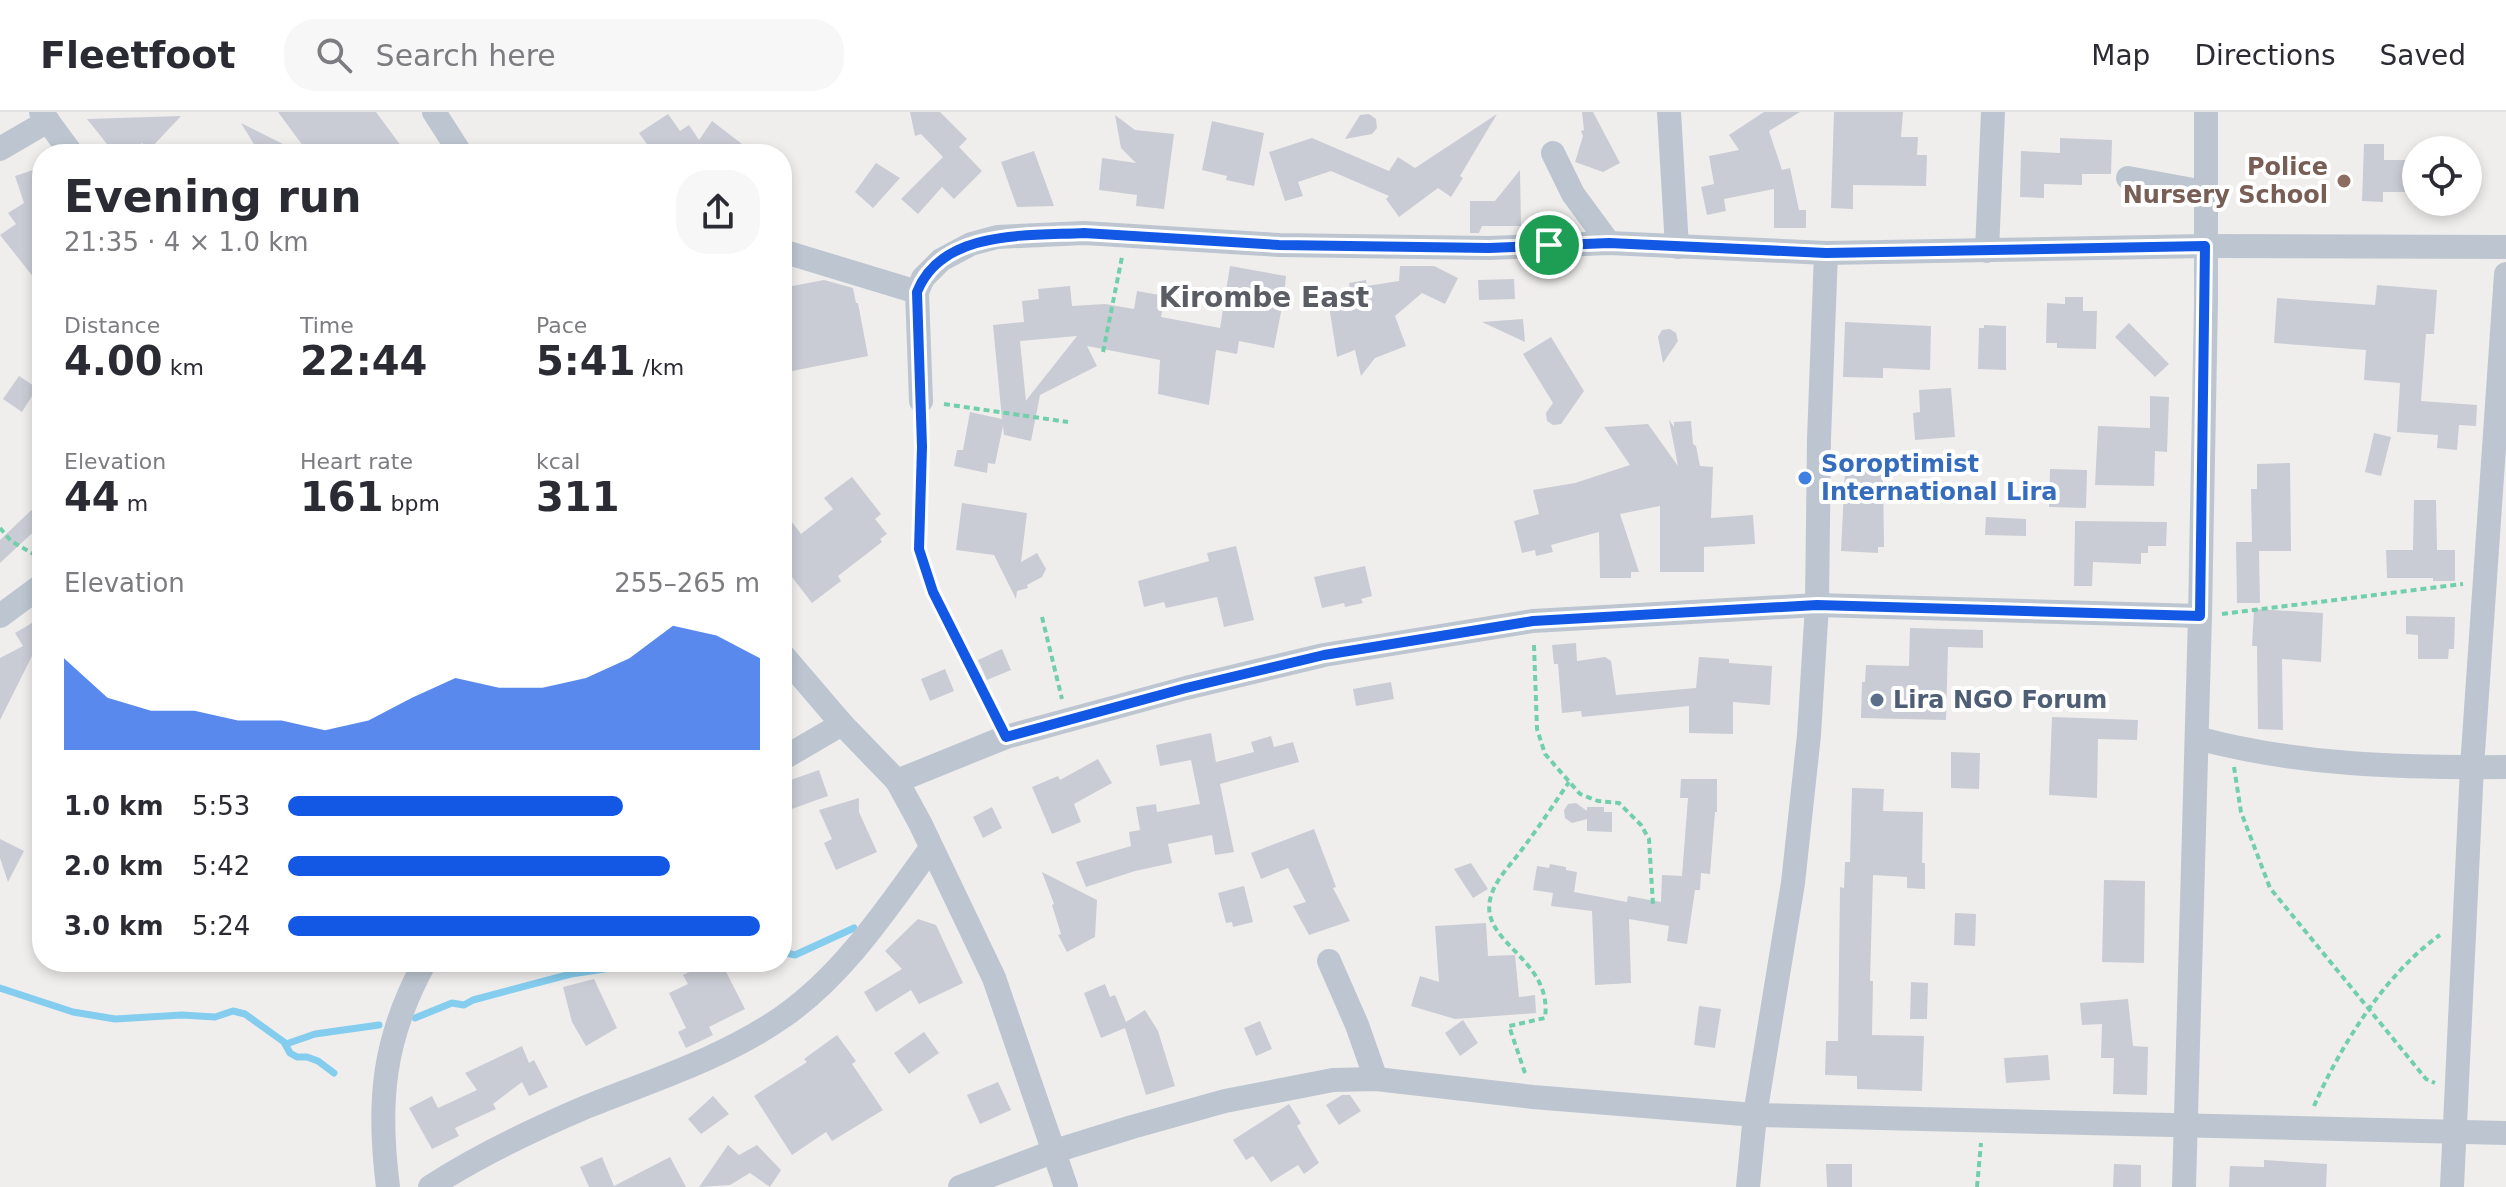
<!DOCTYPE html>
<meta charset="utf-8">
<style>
:root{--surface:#fff;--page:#f7f7f7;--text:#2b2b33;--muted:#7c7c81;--line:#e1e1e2;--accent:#1358e5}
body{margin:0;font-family:"DejaVu Sans",sans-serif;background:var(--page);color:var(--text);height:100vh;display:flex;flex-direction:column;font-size:30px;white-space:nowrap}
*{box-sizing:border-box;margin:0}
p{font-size:26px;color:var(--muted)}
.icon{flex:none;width:44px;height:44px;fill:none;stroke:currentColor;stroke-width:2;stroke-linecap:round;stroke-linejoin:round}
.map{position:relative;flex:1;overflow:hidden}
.sheet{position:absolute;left:32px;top:32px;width:760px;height:828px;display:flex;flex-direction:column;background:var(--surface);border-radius:32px;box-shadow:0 4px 12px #0003}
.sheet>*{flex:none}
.buttons{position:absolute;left:2402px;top:24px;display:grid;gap:16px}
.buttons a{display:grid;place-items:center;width:80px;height:80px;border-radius:50%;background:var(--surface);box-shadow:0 4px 12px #0003;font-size:40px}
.pin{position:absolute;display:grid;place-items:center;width:68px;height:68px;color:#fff;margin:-34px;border:4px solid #fff;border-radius:50%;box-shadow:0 2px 8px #0007}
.round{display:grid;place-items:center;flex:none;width:84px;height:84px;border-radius:32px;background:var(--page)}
.headline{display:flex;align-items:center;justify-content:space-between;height:136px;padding:0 32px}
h1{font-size:44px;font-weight:600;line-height:60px}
.figures{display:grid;grid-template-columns:repeat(3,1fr);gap:12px;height:136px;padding:8px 32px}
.figures div{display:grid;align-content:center}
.figures b{font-size:40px;font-weight:600}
.figures small{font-size:22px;font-weight:400}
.figures p{font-size:22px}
.chart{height:224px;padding:16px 32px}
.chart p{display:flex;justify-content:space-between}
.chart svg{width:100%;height:144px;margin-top:8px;fill:var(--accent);opacity:.7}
ul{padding:0 32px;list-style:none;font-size:26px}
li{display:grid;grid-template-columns:128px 96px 1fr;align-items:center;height:60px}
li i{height:20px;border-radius:10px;background:var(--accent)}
header{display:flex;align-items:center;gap:48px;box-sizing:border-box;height:112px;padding:0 40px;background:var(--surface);border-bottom:2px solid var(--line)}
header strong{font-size:38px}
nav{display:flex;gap:44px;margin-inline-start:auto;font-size:28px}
.search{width:560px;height:72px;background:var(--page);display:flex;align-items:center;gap:20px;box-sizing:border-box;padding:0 28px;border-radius:32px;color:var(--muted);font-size:30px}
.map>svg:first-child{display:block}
</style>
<header>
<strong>Fleetfoot</strong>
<div class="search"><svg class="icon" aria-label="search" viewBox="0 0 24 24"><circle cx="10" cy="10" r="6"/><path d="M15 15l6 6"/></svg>Search here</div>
<nav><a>Map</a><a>Directions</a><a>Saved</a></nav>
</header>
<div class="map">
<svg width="2506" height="1075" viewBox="0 0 2506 1075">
<rect width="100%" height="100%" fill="#f0eeed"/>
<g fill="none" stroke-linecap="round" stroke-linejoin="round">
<!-- stream -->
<g stroke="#85cdef" stroke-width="7">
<polyline points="782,840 795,843 854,816"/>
<polyline points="0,876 73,900 115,907 182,903 215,905 233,899 245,902 284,930 290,941 297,945 307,945 318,949 334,961"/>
<polyline points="415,906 452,891 464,893 473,888 571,862 650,850"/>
<polyline points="286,932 315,922 379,913"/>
</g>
</g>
<!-- building -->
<g fill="#c9ccd4" fill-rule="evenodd">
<polygon points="278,0 376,0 407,42 309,42"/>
<polygon points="910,0 940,0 967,27 959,35 982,59 954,87 942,75 918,102 901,87 943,45 921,22 915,24"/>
<polygon points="1582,0 1593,0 1620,51 1603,60 1575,50 1583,24 1581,19 1584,18"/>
<polygon points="1764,0 1800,0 1769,19 1782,58 1790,56 1799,98 1806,98 1806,116 1774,116 1774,77 1724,87 1726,99 1707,103 1701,75 1714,72 1709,44 1739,38 1729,23"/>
<polygon points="1834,0 1903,0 1901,25 1918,25 1917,43 1927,43 1926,74 1853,73 1853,97 1831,96"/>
<polygon points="668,2 680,19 689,13 699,28 712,9 755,42 654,42 639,21"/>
<polygon points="1369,2 1376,7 1377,16 1372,22 1345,27 1360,3"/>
<polygon points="1497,2 1460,64 1463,66 1451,85 1438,76 1399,105 1386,87 1389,84 1331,59 1298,70 1303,84 1285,89 1269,40 1312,26 1389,59 1398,45 1415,56"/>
<polygon points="1115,3 1135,18 1174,22 1164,97 1136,94 1137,83 1099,78 1102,46 1136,51 1121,36"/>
<polygon points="181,4 149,38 142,31 129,42 115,42 87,7"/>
<polygon points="1212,9 1264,21 1254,74 1226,68 1227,64 1202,58"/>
<polygon points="241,11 303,42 260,42"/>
<polygon points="2060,26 2112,28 2111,62 2082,62 2082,73 2044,72 2044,86 2020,85 2021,39 2060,41"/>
<polygon points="2364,32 2384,32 2384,48 2416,48 2416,80 2383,80 2383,90 2362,89"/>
<polygon points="1034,39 1054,94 1017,95 1001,50"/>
<polygon points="876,51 900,66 873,96 855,80"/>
<polygon points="42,55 42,176 0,123 16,112 8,101 24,91 15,64"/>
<polygon points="1520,58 1521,114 1482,114 1479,121 1470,121 1470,89 1495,89"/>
<path d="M1230,154L1286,164L1284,185L1274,236L1239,229L1237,242L1216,238L1209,293L1158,282L1160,248L1087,234L1097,254L1040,283L1031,329L1004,323L1003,314L995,352L988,351L987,361L954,354L957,338H963L970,300L1002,307L993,213L1024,210L1022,189L1039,187L1038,177L1070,174L1072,194L1105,192L1134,197L1137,179L1165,184L1161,205L1220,216ZM1077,224L1028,286L1026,289L1020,229Z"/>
<polygon points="1400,154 1434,154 1458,166 1445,192 1422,181 1395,204 1406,234 1375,246 1361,264 1355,238 1337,245 1327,181 1350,177 1349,171 1366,168 1367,174 1399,169"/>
<polygon points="1514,167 1515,187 1479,188 1478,168"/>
<polygon points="824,168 853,176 856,191 858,191 868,244 782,261 782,176"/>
<polygon points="2377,173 2437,178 2434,222 2426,222 2421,289 2477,293 2476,314 2459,313 2457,338 2437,336 2438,323 2397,320 2400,271 2364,268 2366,238 2274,231 2277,186 2375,193"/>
<polygon points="2065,185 2083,185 2083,199 2097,199 2096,237 2057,236 2057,231 2046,231 2047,191 2065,192"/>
<polygon points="1523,207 1525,230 1482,210"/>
<polygon points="1845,210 1931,214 1930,258 1883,256 1883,266 1843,265"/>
<polygon points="2129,211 2169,252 2155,265 2115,225"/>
<polygon points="1984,213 2006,214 2006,258 1978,257 1979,216 1984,216"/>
<polygon points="1670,217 1676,221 1678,229 1663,251 1658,225 1662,218"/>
<polygon points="1551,225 1584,279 1561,312 1553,313 1547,309 1546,301 1553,291 1523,242"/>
<polygon points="19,264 37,276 22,300 3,287"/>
<polygon points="1951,276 1955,325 1915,328 1913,301 1920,300 1919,278"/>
<polygon points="2150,284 2169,285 2167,340 2155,339 2154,374 2095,373 2098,314 2150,316"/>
<polygon points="1669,308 1674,315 1674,310 1691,309 1693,332 1696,334 1700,354 1713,355 1711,406 1753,403 1755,432 1704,435 1704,460 1660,460 1660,394 1620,402 1639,460 1631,460 1631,466 1600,466 1599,420 1551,433 1553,440 1536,444 1535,438 1522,441 1514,409 1539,402 1533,378 1575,371 1630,353 1604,315 1648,312 1678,354"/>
<polygon points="2374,321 2391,325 2381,364 2365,360"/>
<polygon points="2290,351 2291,439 2259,439 2260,491 2237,491 2236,430 2252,430 2251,377 2257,377 2257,352"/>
<polygon points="2050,357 2087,358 2086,396 2049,395"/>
<polygon points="1845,358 1883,359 1884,435 1878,435 1878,441 1841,439"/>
<polygon points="852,365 881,402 875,407 887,422 880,427 882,430 838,464 841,469 812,491 782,452 782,397 801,422 833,397 824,386"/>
<polygon points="42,388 42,412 0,451 0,428"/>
<polygon points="2414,388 2436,388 2437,438 2455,438 2455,469 2433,469 2433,466 2387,466 2386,438 2413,438"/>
<polygon points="962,391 1027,401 1021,450 1037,441 1046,457 1042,465 1027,473 1028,476 1017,479 1016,487 994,443 956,438"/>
<polygon points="1986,405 2026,407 2026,424 1985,423"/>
<polygon points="2075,409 2167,410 2166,434 2148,434 2148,441 2141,441 2141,452 2093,450 2092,474 2074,474"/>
<polygon points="1236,434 1254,508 1224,515 1217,485 1166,496 1164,490 1144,495 1138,469 1209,449 1207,441"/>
<polygon points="1365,454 1372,484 1361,487 1363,491 1345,495 1344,491 1322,496 1314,465"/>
<polygon points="2254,497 2323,501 2321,550 2282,547 2283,618 2258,617 2257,534 2252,534"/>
<polygon points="2406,504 2455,505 2454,537 2449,537 2448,547 2418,547 2418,523 2406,522"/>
<polygon points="42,505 42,524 0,608 0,546 23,534 15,521"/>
<polygon points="1910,516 1983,518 1983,536 1948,535 1946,608 1861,606 1862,570 1865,570 1866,553 1909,554"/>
<polygon points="1576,531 1577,549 1605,545 1611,549 1616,583 1696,576 1699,545 1729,547 1729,551 1772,554 1770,593 1733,590 1733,622 1689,621 1689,594 1582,605 1581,599 1562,601 1558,552 1554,552 1552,533"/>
<polygon points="1002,537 1011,558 987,568 978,548"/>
<polygon points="945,557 954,579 930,589 921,567"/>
<polygon points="1391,570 1394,587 1356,594 1353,577"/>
<polygon points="2052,605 2138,608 2137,628 2098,627 2097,686 2049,683"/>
<polygon points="1211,621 1216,650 1254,640 1251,630 1271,624 1274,635 1293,630 1299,650 1220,672 1234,740 1215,743 1212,723 1168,732 1172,751 1135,759 1086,775 1076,750 1131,734 1129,720 1140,718 1136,695 1156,692 1157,700 1200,692 1191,648 1160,654 1156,633"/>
<polygon points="1951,640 1980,641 1979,677 1951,676"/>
<polygon points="1098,647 1112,671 1074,692 1081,710 1052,722 1032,675 1058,664 1060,668"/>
<polygon points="819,658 828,684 789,698 782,671"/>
<polygon points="1681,667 1717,667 1717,700 1715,700 1710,762 1701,761 1700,778 1695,778 1687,832 1667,829 1669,814 1629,807 1631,871 1595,873 1592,799 1551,794 1553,781 1533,778 1537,754 1549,756 1550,752 1566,755 1566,758 1577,760 1574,780 1627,790 1628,784 1661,790 1662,763 1682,764 1688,686 1680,686"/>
<polygon points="1852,676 1884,677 1883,699 1923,700 1922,751 1925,751 1925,777 1907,776 1907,765 1873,763 1870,869 1873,869 1872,923 1924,924 1922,979 1857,977 1857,964 1825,963 1826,929 1838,929 1840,775 1844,776 1845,750 1850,750"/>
<polygon points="859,686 859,700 877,740 836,758 824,731 832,727 819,698"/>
<polygon points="1576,691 1587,699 1587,695 1604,695 1604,700 1612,700 1612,720 1587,719 1587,707 1572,711 1565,706 1564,698 1568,692"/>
<polygon points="992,695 1002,716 983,726 973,705"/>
<polygon points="1314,717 1336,775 1333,776 1350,809 1309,823 1293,794 1306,790 1288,756 1261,767 1251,741"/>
<polygon points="0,727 24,739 8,770 0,746"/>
<polygon points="1471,751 1488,777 1473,786 1454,757"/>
<polygon points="1042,760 1097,788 1095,825 1067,840 1058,823 1061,822 1052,793 1054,792"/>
<polygon points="2104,768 2145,769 2144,851 2102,850"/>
<polygon points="1244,774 1253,810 1233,815 1232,810 1226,811 1218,781"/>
<polygon points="1955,801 1976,802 1975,834 1954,833"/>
<polygon points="918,807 936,813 963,871 919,892 911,878 876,900 864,880 902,857 885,839"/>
<polygon points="1486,811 1488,844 1515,843 1519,885 1535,883 1536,901 1455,907 1411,894 1420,864 1439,870 1435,814"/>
<polygon points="710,850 721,850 745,897 709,915 713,923 686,936 678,920 686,916 669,881 688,872 683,863"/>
<polygon points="594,867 617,916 586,934 572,910 563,875"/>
<polygon points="1911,870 1928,871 1927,907 1910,907"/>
<polygon points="1105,872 1110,885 1115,883 1126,910 1145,898 1158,919 1175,974 1146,983 1125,916 1101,926 1084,881"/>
<polygon points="2128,887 2133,934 2148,935 2147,983 2113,982 2114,946 2101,946 2102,912 2082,913 2080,891"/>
<polygon points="1699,894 1721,897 1715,936 1694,933"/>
<polygon points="1463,908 1478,931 1460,944 1445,921"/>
<polygon points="1260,909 1272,937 1256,944 1244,916"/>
<polygon points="924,920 939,941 909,962 894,941"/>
<polygon points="837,923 856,949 852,952 883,998 832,1029 826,1020 792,1043 754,984 807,950 804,947"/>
<polygon points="522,934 529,951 534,948 548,975 529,984 522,970 493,992 496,997 455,1016 459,1024 432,1037 409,996 432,984 438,996 477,978 465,961"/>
<polygon points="2048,943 2050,968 2006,971 2004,946"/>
<polygon points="998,970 1011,998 980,1012 967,983"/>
<polygon points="1342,983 1350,983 1361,999 1339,1013 1326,993"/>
<polygon points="713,984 729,1002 701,1022 688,1007"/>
<polygon points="1289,992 1301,1011 1297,1014 1319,1051 1304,1062 1298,1053 1271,1070 1253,1044 1246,1048 1233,1028"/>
<polygon points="728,1033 739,1043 757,1033 781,1058 770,1075 750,1061 730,1073 699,1075"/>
<polygon points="602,1045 614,1074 670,1045 686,1075 589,1075 580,1055"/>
<polygon points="2264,1048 2327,1052 2326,1075 2229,1075 2230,1054 2264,1055"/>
<polygon points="1826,1052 1852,1052 1852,1075 1827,1075"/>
<polygon points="2114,1052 2141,1053 2141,1075 2113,1075"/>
</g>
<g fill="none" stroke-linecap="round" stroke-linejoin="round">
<!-- path -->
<g stroke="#71cfab" stroke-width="4" stroke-dasharray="6 4" stroke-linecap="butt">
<polyline points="1103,240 1122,145"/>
<polyline points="944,292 1068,310"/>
<polyline points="922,311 919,437 933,480 996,604"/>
<polyline points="0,416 11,429 42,447"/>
<polyline points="2222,502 2463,472"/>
<polyline points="1042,505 1062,587"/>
<polyline points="1534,533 1537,617 1545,642 1580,682 1598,689 1619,691 1641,713 1649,727 1653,793"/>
<polyline points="2234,655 2241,700 2270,776 2426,967 2435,971"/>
<path d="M1525,961L1509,914L1545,906C1553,847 1481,832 1490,788C1494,768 1511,753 1523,736C1539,715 1554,692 1569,670"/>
<path d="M2314,994C2341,933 2385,862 2440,823"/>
<polyline points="1977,1075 1981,1031"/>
</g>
<!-- minor -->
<g stroke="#bdc6d0" stroke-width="24">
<polyline points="41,0 72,42"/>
<polyline points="434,0 461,42"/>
<polyline points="1669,0 1677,135"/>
<polyline points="0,37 48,9"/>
<polyline points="1553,41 1573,82 1609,131"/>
<polyline points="2128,66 2204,80"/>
<polyline points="782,139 917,180"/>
<polyline points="1987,139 1993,0"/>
<polyline points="921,289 917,180 923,166 941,148 971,132 997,125 1084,121 1279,133 1489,136 1609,131 1826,141 2205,134 2506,135"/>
<polyline points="0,504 42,473"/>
<polyline points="782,542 842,612 897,669 920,711 994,866 1066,1075"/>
<path d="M2197,626C2297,653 2402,656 2506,655"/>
<polyline points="782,647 842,612"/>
<polyline points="897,669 1006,625 1186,576 1324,543 1533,509 1817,493 2200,504"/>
<polyline points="1329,849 1357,913 1376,967"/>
<path d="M388,1075C377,990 383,926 425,850"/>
<path d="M430,1075C479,1043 532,1018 586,995C653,968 724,946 784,904C845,861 887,796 931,736"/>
<polyline points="960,1075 1055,1039 1132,1015 1225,989 1333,968 1376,967 1533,985 1755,1003 2506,1021"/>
<polyline points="1748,1075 1755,1003 1793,771 1809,623 1817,493 1819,327 1826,141"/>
<polyline points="2184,1075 2200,504 2206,189 2206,0"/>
<polyline points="2452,1075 2472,655 2506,162"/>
</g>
</g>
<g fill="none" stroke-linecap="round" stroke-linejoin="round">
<defs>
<path id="route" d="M1084,121L1279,133L1489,136L1609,131L1826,141L2205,134L2200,504L1817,493L1533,509L1324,543L1186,576L1006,625L933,480L919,437L922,335L917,180C942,117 1028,124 1084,121Z"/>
</defs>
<!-- route casing -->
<use href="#route" stroke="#fff" stroke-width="16"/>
<!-- route -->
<use href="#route" stroke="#1358e5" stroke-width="10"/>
</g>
<!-- markers -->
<circle fill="#8d6e63" stroke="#fff" stroke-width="3" cx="2344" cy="69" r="8"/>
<circle fill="#3f7fe0" stroke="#fff" stroke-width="3" cx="1805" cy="366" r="8"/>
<circle fill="#5c6f8a" stroke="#fff" stroke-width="3" cx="1877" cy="588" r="8"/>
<g text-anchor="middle" stroke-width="8" stroke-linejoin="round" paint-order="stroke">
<!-- education labels -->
<g font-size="24" font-weight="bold" fill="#785e54" stroke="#fff" text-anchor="end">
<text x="2328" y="63">Police<tspan x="2328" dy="28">Nursery School</tspan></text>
</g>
<!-- shop labels -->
<g font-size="24" font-weight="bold" fill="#366cbe" stroke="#fff" text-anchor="start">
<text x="1821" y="360">Soroptimist<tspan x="1821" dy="28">International Lira</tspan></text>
</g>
<!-- service labels -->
<g font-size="24" font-weight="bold" fill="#4e5e75" stroke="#fff" text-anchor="start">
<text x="1893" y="596">Lira NGO Forum</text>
</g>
<!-- quarter labels -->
<g font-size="28" font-weight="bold" fill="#5a5d63" stroke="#fff">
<text x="1264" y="195">Kirombe East</text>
</g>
</g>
</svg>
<div class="buttons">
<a><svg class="icon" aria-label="locate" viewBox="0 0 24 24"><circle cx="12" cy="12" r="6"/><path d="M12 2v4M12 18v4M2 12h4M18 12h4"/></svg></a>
</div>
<div class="pin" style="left:1549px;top:133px;background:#1e9e55"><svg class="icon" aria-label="arrive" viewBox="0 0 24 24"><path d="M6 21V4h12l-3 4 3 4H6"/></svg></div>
<section class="sheet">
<div class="headline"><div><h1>Evening run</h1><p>21:35 · 4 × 1.0 km</p></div><a class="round"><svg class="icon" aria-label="share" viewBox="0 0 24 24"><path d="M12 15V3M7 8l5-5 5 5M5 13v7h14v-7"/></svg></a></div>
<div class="figures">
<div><p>Distance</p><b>4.00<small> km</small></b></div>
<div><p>Time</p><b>22:44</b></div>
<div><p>Pace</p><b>5:41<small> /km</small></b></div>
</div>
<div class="figures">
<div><p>Elevation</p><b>44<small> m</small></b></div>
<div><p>Heart rate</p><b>161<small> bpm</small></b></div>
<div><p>kcal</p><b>311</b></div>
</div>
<div class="chart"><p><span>Elevation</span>255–265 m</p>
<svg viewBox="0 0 160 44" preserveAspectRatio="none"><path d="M0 44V16L10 28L20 32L30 32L40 35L50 35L60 38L70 35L80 28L90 22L100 25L110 25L120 22L130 16L140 6L150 9L160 16V44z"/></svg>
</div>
<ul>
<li><b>1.0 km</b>5:53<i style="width:71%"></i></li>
<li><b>2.0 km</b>5:42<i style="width:81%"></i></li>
<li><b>3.0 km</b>5:24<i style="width:100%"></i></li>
</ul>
</section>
</div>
